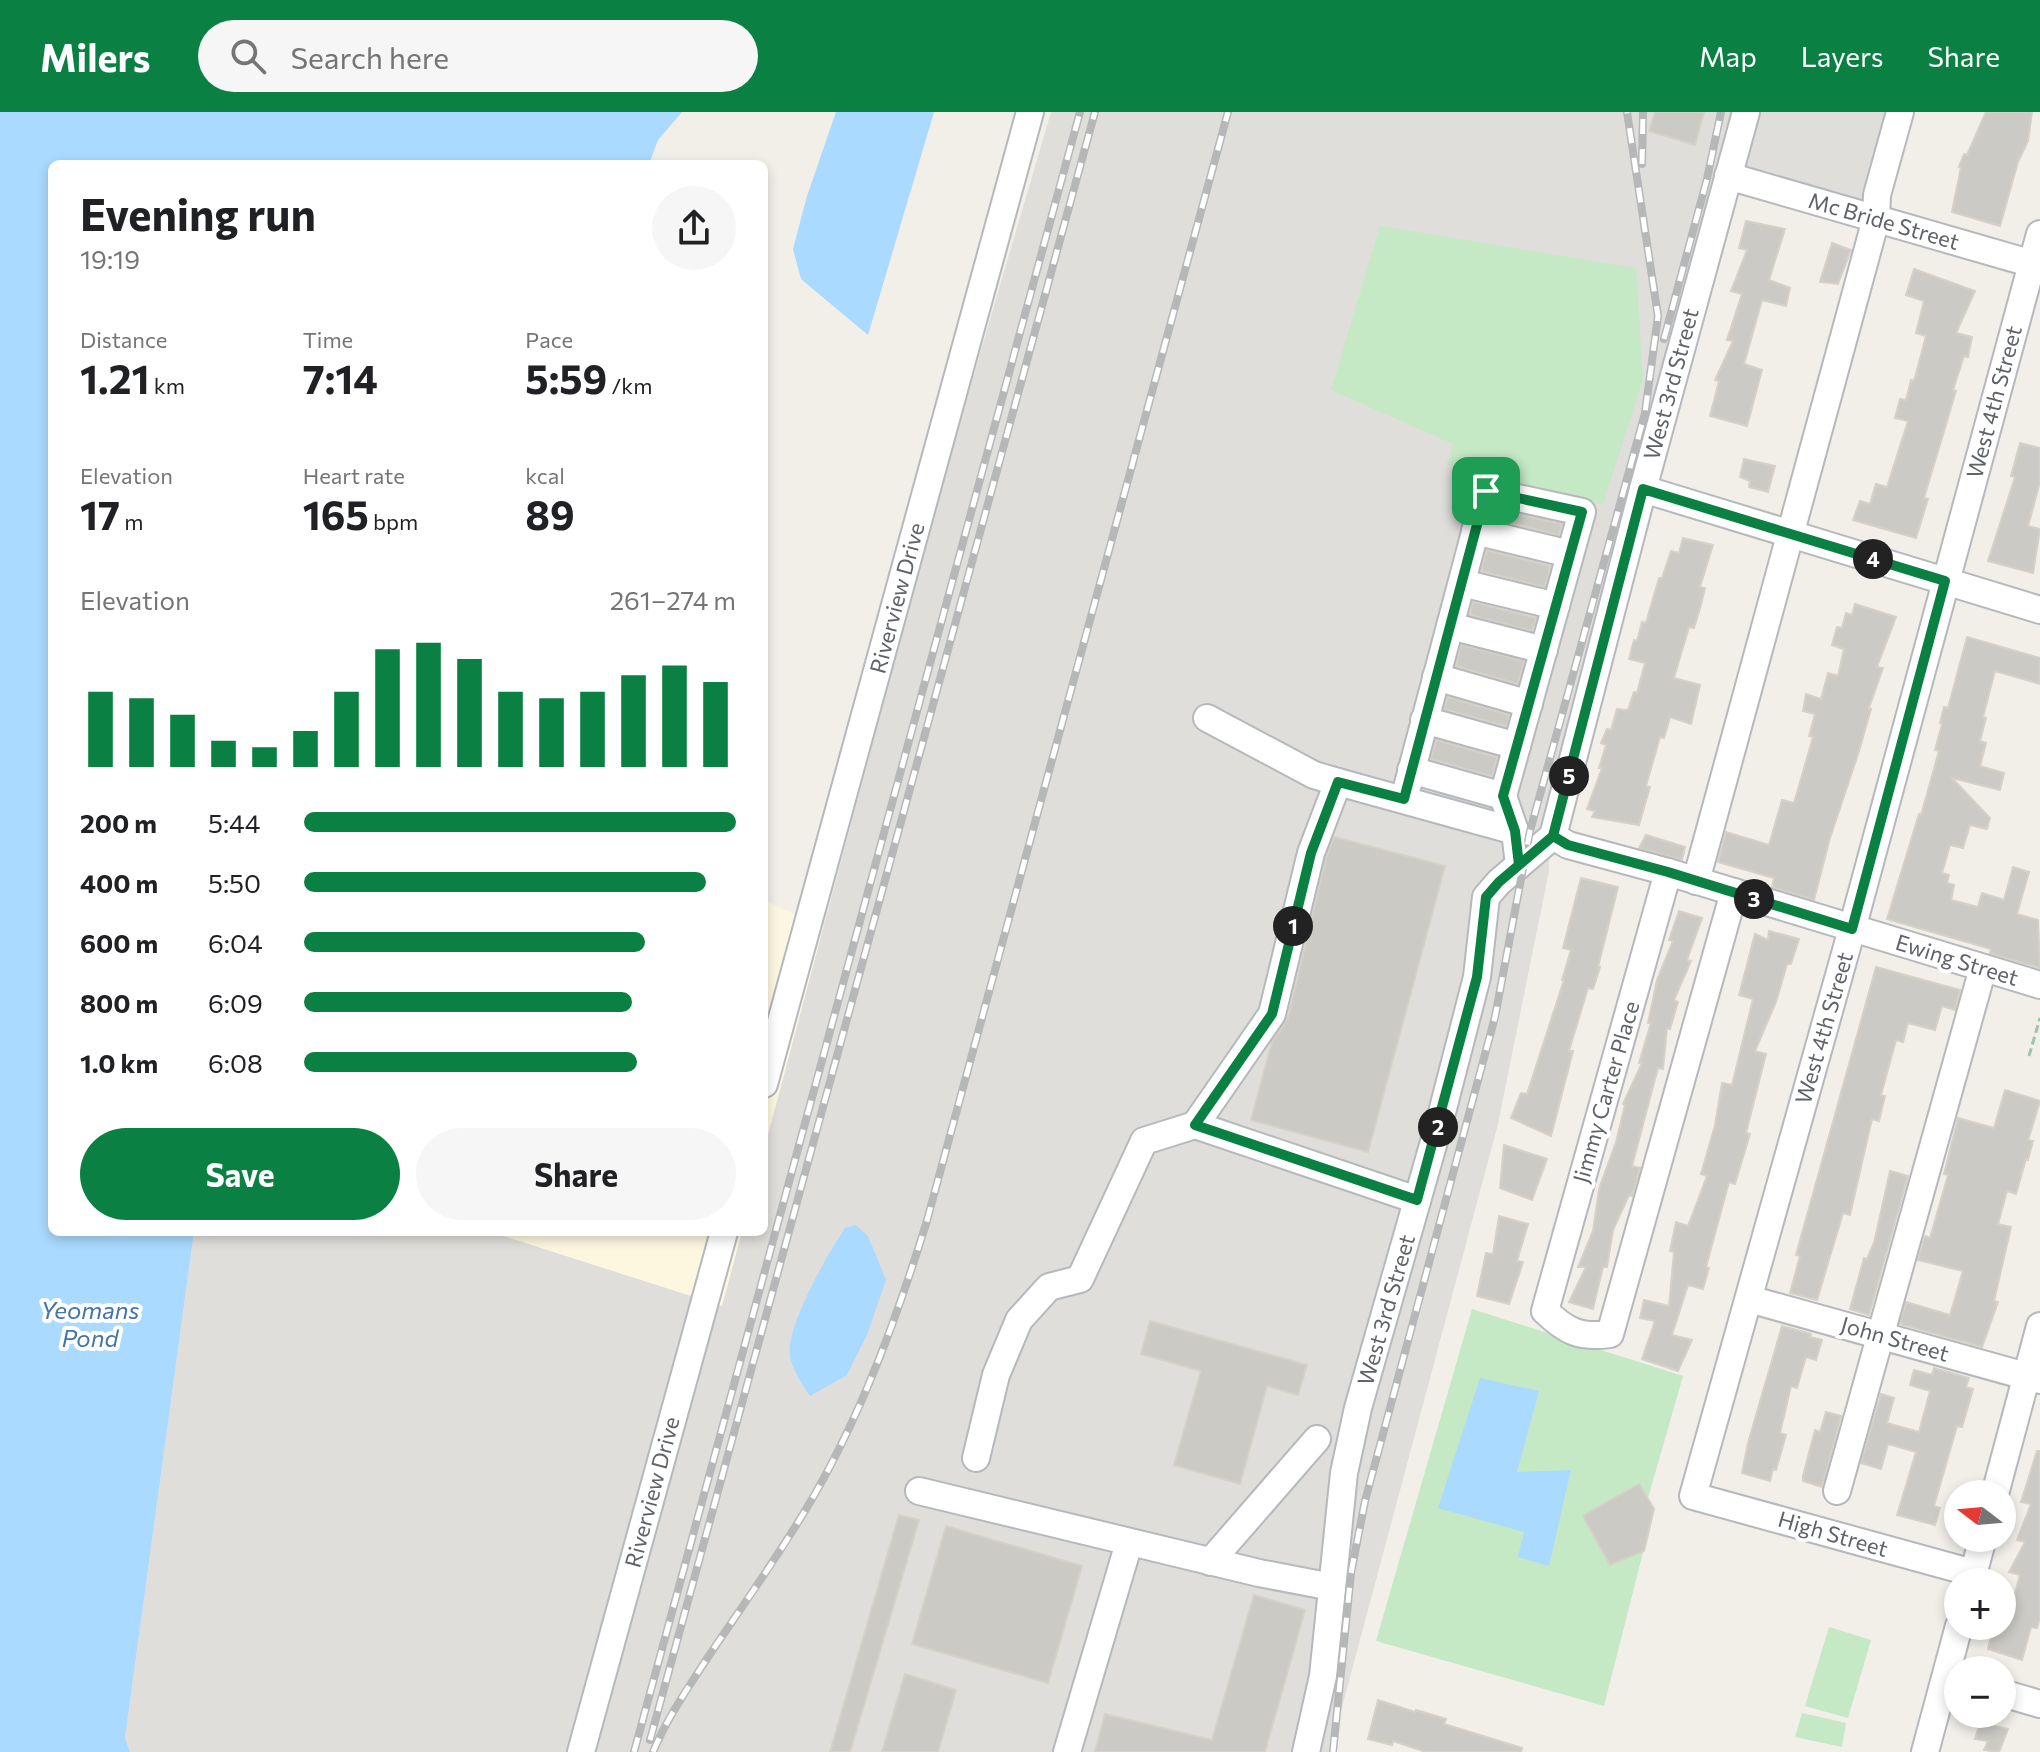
<!DOCTYPE html>
<meta charset="utf-8">
<style>
:root{--surface:#fff;--page:#f6f6f6;--text:#202124;--muted:#757577;--accent:#0b8043}
body{margin:0;font-family:Commissioner,sans-serif;background:var(--page);color:var(--text);height:100vh;display:flex;flex-direction:column;font-size:30px;white-space:nowrap}
*{box-sizing:border-box;margin:0}
p{font-size:26px;color:var(--muted)}
.icon{flex:none;width:44px;height:44px;fill:none;stroke:currentColor;stroke-width:2;stroke-linecap:round;stroke-linejoin:round}
.map{position:relative;flex:1;overflow:hidden}
.side{position:absolute;left:48px;top:48px;width:720px;height:1076px;display:flex;flex-direction:column;background:var(--surface);border-radius:12px;box-shadow:0 4px 12px #0003}
.side>*{flex:none}
.needle{width:52px;rotate:286deg}
.fabs{position:absolute;left:1944px;top:1368px;display:grid;gap:16px}
.fabs a{display:grid;place-items:center;width:72px;height:72px;border-radius:50%;background:var(--surface);box-shadow:0 4px 12px #0003;font-size:40px}
.pin{position:absolute;display:grid;place-items:center;width:68px;height:68px;color:#fff;margin:-34px;border-radius:16px;box-shadow:0 4px 12px #0006}
.km{position:absolute;width:40px;height:40px;margin:-20px;border-radius:50%;background:#222;color:#fff;font-size:22px;line-height:40px;text-align:center}
.round{display:grid;place-items:center;flex:none;width:84px;height:84px;border-radius:42px;background:var(--page)}
.overview{display:flex;align-items:center;justify-content:space-between;height:136px;padding:0 32px}
h1{font-size:44px;font-weight:700;line-height:60px}
.stats{display:grid;grid-template-columns:repeat(3,1fr);gap:12px;height:136px;padding:8px 32px}
.stats div{display:grid;align-content:center}
.stats b{font-size:40px;font-weight:700}
.stats small{font-size:22px;font-weight:400}
.stats p{font-size:22px}
.chart{height:224px;padding:16px 32px}
.chart p{display:flex;justify-content:space-between}
.chart svg{width:100%;height:144px;margin-top:8px;stroke:var(--accent);stroke-width:6}
.action{display:flex;gap:16px;margin-top:auto;padding:16px 32px}
.action a{flex:1;height:92px;border-radius:48px;background:var(--accent);color:#fff;font-size:32px;font-weight:700;line-height:92px;text-align:center}
.action a+a{background:var(--page);color:var(--text)}
ul{padding:0 32px;list-style:none;font-size:26px}
li{display:grid;grid-template-columns:128px 96px 1fr;align-items:center;height:60px}
li i{height:20px;border-radius:10px;background:var(--accent)}
header{display:flex;align-items:center;gap:48px;box-sizing:border-box;height:112px;padding:0 40px;background:var(--accent);color:#fff}
header strong{font-size:38px}
nav{display:flex;gap:44px;margin-inline-start:auto;font-size:28px}
.search{width:560px;height:72px;background:var(--page);display:flex;align-items:center;gap:20px;box-sizing:border-box;padding:0 28px;border-radius:44px;color:var(--muted);font-size:30px}
.map>svg:first-child{display:block}
</style>
<header>
<strong>Milers</strong>
<div class="search"><svg class="icon" aria-label="search" viewBox="0 0 24 24"><circle cx="10" cy="10" r="6"/><path d="M15 15l6 6"/></svg>Search here</div>
<nav><a>Map</a><a>Layers</a><a>Share</a></nav>
</header>
<div class="map">
<svg width="2040" height="1640" viewBox="0 0 2040 1640">
<rect width="100%" height="100%" fill="#f1efe8"/>
<!-- commercial -->
<g fill="#fef7e0">
<polygon points="764,788 823,816 764,1038"/>
<polygon points="491,1120 742,1120 722,1194"/>
</g>
<!-- industrial -->
<polygon fill="#e0deda" points="1051,0 1905,0 1877,95 1724,57 1548,701 1549,759 1498,1012 1330,1640 130,1640 125,1626 194,1120 491,1120 722,1194 742,1120 764,1120 764,1038 942,371"/>
<!-- green -->
<g fill="#c5e8c5">
<polygon points="1380,114 1636,156 1643,267 1603,393 1447,353 1453,332 1331,278"/>
<polygon points="1472,1197 1683,1264 1648,1386 1654,1397 1604,1594 1376,1529"/>
<polygon points="1829,1515 1871,1528 1848,1606 1805,1594"/>
<polygon points="1802,1601 1846,1611 1842,1635 1795,1625"/>
</g>
<!-- water -->
<g fill="#aadaff">
<polygon points="0,0 682,0 658,28 649,52 52,52 52,1120 194,1120 125,1626 130,1640 0,1640"/>
<polygon points="836,0 934,0 868,223 801,167 793,137 807,84"/>
<path d="M856,1113L868,1124L886,1168L867,1223L847,1263L810,1284C802,1272 793,1259 790,1245C785,1215 828,1142 845,1116Z"/>
<polygon points="1480,1266 1539,1279 1517,1360 1571,1358 1549,1454 1518,1445 1524,1420 1438,1396"/>
</g>
<!-- building -->
<g fill="#cccac5" stroke="#d6d1c6" stroke-width="2">
<polygon points="1655,0 1704,0 1695,33 1649,19"/>
<polygon points="1986,0 2032,0 2028,29 2018,50 2000,114 1952,100 1961,55 1959,55 1964,42 1967,43"/>
<polygon points="1746,109 1785,117 1769,168 1790,176 1786,194 1762,188 1744,252 1762,258 1747,314 1710,304 1719,269 1715,268 1733,229 1727,228 1742,182 1731,179 1747,138 1739,136"/>
<polygon points="1832,131 1851,138 1838,172 1820,170"/>
<polygon points="1914,157 1975,179 1956,221 1972,225 1968,245 1964,244 1953,278 1956,279 1924,386 1928,387 1916,426 1853,408 1860,389 1870,392 1876,372 1887,375 1908,309 1895,306 1900,287 1906,288 1911,268 1914,269 1926,224 1916,221 1924,189 1906,183"/>
<polygon points="2020,331 2040,336 2040,370 2028,414 2040,417 2033,461 1988,449 2015,365 2011,364"/>
<polygon points="1744,347 1775,354 1768,380 1749,375 1750,369 1740,365"/>
<polygon points="1498,398 1562,412 1559,423 1495,407"/>
<polygon points="1683,426 1713,433 1700,475 1705,476 1701,493 1694,516 1689,515 1674,566 1700,573 1691,612 1670,605 1664,626 1660,625 1646,674 1650,675 1639,713 1592,705 1595,699 1587,697 1602,656 1599,656 1606,633 1601,631 1607,617 1611,618 1617,597 1628,598 1634,580 1637,581 1645,551 1629,547 1634,528 1637,529 1642,510 1646,511 1659,466 1662,466 1671,439 1679,441"/>
<polygon points="1487,438 1550,454 1545,475 1481,459"/>
<polygon points="1473,490 1536,506 1532,519 1470,503"/>
<polygon points="1855,492 1896,505 1877,555 1883,556 1869,596 1871,597 1859,639 1830,726 1814,788 1772,775 1774,766 1718,750 1726,720 1769,733 1782,688 1794,691 1813,625 1809,624 1815,602 1803,599 1806,582 1821,587 1828,561 1838,564 1844,537 1832,533 1837,515 1842,516 1846,501 1852,503"/>
<polygon points="1967,525 2040,546 2040,572 1995,559 1983,605 1986,606 1980,629 1986,631 1980,654 2004,661 2000,678 1952,666 1990,706 1987,717 1970,713 1963,736 1950,733 1942,761 1949,763 1947,771 1954,773 1951,788 1978,795 1982,781 2004,788 2013,755 2029,760 2017,802 2038,808 2040,856 1990,841 1991,837 1887,807 1919,702 1921,703 1939,639 1935,638 1942,612 1940,611 1944,595 1948,596"/>
<polygon points="1461,533 1524,549 1518,572 1456,554"/>
<polygon points="1448,585 1509,603 1506,614 1444,597"/>
<polygon points="1436,628 1497,645 1492,664 1431,647"/>
<polygon points="1646,723 1685,735 1682,748 1639,736"/>
<polygon points="1334,725 1445,754 1368,1040 1251,1008 1272,930 1288,906 1326,746"/>
<polygon points="1581,766 1618,775 1598,855 1600,855 1593,877 1588,876 1569,939 1573,939 1551,1024 1511,1006 1521,981 1527,982 1564,868 1562,868 1571,838 1563,836"/>
<polygon points="1679,799 1702,806 1687,848 1691,849 1674,888 1678,890 1670,917 1667,916 1663,957 1658,956 1632,1054 1640,1056 1632,1084 1629,1083 1613,1118 1607,1155 1603,1155 1593,1197 1569,1190 1586,1155 1578,1155 1593,1119 1599,1077 1616,1030 1625,993 1623,992 1642,951 1639,951 1651,911 1648,911 1657,868 1673,829 1669,828"/>
<polygon points="1769,819 1799,827 1791,852 1787,852 1776,890 1755,939 1766,942 1746,1021 1750,1022 1735,1072 1729,1070 1706,1155 1709,1156 1703,1177 1688,1173 1672,1223 1692,1228 1678,1259 1642,1247 1655,1209 1640,1206 1644,1188 1669,1194 1674,1140 1670,1139 1676,1110 1688,1114 1707,1064 1701,1062 1715,1013 1722,971 1732,973 1753,887 1739,883 1755,822 1768,828"/>
<polygon points="1876,855 1960,878 1955,898 1942,894 1935,918 1908,911 1903,930 1896,928 1881,983 1885,984 1879,1009 1872,1007 1850,1103 1843,1101 1817,1188 1790,1181 1800,1144 1796,1143"/>
<polygon points="2005,978 2040,989 2028,1028 2033,1029 2028,1048 2026,1047 2016,1082 2007,1079 1998,1112 2011,1115 1994,1189 1998,1190 1982,1235 1900,1212 1906,1190 1950,1203 1963,1159 1918,1148 1925,1124 1930,1126 1948,1063 1944,1062 1958,1006 1994,1016"/>
<polygon points="1504,1033 1547,1047 1532,1088 1500,1076"/>
<polygon points="1890,1059 1908,1064 1869,1203 1850,1197 1864,1146 1867,1147 1874,1131"/>
<polygon points="1499,1104 1528,1112 1517,1149 1523,1150 1509,1192 1477,1184 1486,1141 1493,1142"/>
<polygon points="1150,1209 1307,1253 1298,1283 1267,1274 1240,1372 1174,1353 1201,1259 1141,1242"/>
<polygon points="1782,1214 1811,1222 1810,1225 1822,1228 1816,1248 1806,1245 1797,1276 1791,1274 1780,1321 1786,1323 1776,1358 1773,1357 1770,1369 1742,1361 1748,1331"/>
<polygon points="1934,1256 1969,1266 1966,1275 1973,1277 1962,1315 1957,1314 1934,1394 1940,1396 1935,1413 1897,1403 1916,1340 1888,1332 1881,1357 1861,1351 1881,1282 1894,1286 1887,1311 1919,1320 1930,1279 1910,1273 1914,1258 1932,1263"/>
<polygon points="1826,1300 1841,1304 1822,1375 1803,1369 1803,1364 1815,1318 1820,1320"/>
<polygon points="2037,1339 2040,1339 2040,1506 2037,1516 2031,1515 2022,1548 1988,1537 1992,1519 2002,1521 2005,1490 2012,1492 2020,1463 2009,1460 2025,1430 2017,1428 2031,1392 2021,1390"/>
<polygon points="1639,1372 1654,1397 1644,1439 1610,1453 1583,1404"/>
<polygon points="899,1403 919,1408 850,1640 830,1640"/>
<polygon points="946,1414 1082,1454 1048,1571 912,1532"/>
<polygon points="1254,1483 1305,1498 1265,1640 1095,1640 1105,1602 1212,1628"/>
<polygon points="905,1562 956,1578 938,1640 882,1640"/>
<polygon points="1378,1588 1415,1600 1416,1598 1446,1607 1444,1612 1522,1636 1521,1640 1426,1640 1393,1629 1392,1633 1368,1627"/>
<polygon points="1980,1611 2008,1617 1999,1640 1984,1638 1988,1629 1975,1627"/>
</g>
<g fill="none" stroke-linecap="round" stroke-linejoin="round">
<defs>
<g id="minor">
<polyline points="1728,64 2040,154"/>
<polyline points="1643,377 2040,498"/>
<polyline points="1475,419 1570,442"/>
<polyline points="1462,471 1556,494"/>
<polyline points="1450,514 1544,538"/>
<polyline points="1436,565 1529,592"/>
<polyline points="1207,606 1314,663 1338,670"/>
<polyline points="1424,608 1517,634"/>
<polyline points="1411,658 1503,684"/>
<polyline points="1404,687 1486,379 1582,400 1503,684 1515,719 1519,753"/>
<polyline points="1553,724 1568,733 1668,760 2040,873"/>
<path d="M1668,760L1545,1199C1567,1220 1580,1226 1610,1222L1734,780"/>
<polyline points="1696,769 1876,107 1877,83 1900,0"/>
<polyline points="764,972 1030,0"/>
<polyline points="1195,1013 1272,902 1311,741 1338,670 1515,719"/>
<polyline points="1749,1187 2040,1268"/>
<polyline points="976,1346 996,1263 1019,1208 1049,1175 1080,1167 1144,1029 1195,1013 1417,1088"/>
<polyline points="919,1379 1259,1461 1332,1475"/>
<polyline points="1837,1379 1983,856"/>
<polyline points="1995,1382 2040,1214"/>
<polyline points="1210,1450 1317,1327"/>
<polyline points="1973,1461 1693,1384 1852,817 2040,122"/>
<polyline points="1971,1470 1983,1426"/>
<polyline points="2002,1581 2040,1592"/>
<polyline points="581,1640 724,1120"/>
<polyline points="1067,1640 1129,1431"/>
<polyline points="1306,1640 1323,1564 1344,1361 1358,1296 1439,1012 1477,865 1486,785 1499,770 1553,724 1643,377 1746,0"/>
<polyline points="1925,1640 1959,1514"/>
</g>
</defs>
<!-- minor casing -->
<use href="#minor" stroke="#b5b8bc" stroke-width="30"/>
<!-- path -->
<polyline stroke="#9cc7a9" stroke-width="3" stroke-dasharray="8 4" stroke-linecap="butt" points="2029,944 2040,906"/>
<!-- minor -->
<use href="#minor" stroke="#fff" stroke-width="26"/>
<defs>
<g id="rail">
<polyline points="1642,52 1643,0"/>
<polyline points="1664,227 1707,67 1721,0"/>
<polyline points="650,1628 1095,0"/>
<polyline points="634,1640 1080,0"/>
<path d="M653,1640C667,1606 688,1576 708,1545C743,1493 780,1442 812,1387C862,1301 896,1208 926,1112L1228,0"/>
<polyline points="1333,1640 1351,1461 1365,1389 1495,905 1530,719 1645,301 1658,204 1627,0"/>
</g>
</defs>
<!-- rail casing -->
<use href="#rail" stroke="#b6b7b8" stroke-width="8"/>
<!-- rail -->
<use href="#rail" stroke="#fff" stroke-width="5" stroke-dasharray="15" stroke-linecap="butt"/>
</g>
<g fill="none" stroke-linecap="round" stroke-linejoin="round">
<defs>
<polyline id="route" points="1486,379 1404,687 1338,670 1311,741 1272,902 1195,1013 1417,1088 1477,865 1486,785 1499,770 1553,724 1568,733 1668,760 1852,817 1945,469 1643,377 1553,724 1519,753 1515,719 1503,684 1582,400 1486,379"/>
</defs>
<!-- route casing -->
<use href="#route" stroke="#fff" stroke-width="16"/>
<!-- route -->
<use href="#route" stroke="#0b8043" stroke-width="10"/>
</g>
<g text-anchor="middle" stroke-width="8" stroke-linejoin="round" paint-order="stroke">
<!-- street labels -->
<g font-size="22" fill="#5f6368" stroke="#fff">
<text transform="translate(1884 109) rotate(16)" y="8">Mc Bride Street</text>
<text transform="translate(1671 272) rotate(-75)" y="8">West 3rd Street</text>
<text transform="translate(1994 290) rotate(-75)" y="8">West 4th Street</text>
<text transform="translate(897 486) rotate(-75)" y="8">Riverview Drive</text>
<text transform="translate(1957 848) rotate(17)" y="8">Ewing Street</text>
<text transform="translate(1824 916) rotate(-74)" y="8">West 4th Street</text>
<text transform="translate(1606 980) rotate(-74)" y="8">Jimmy Carter Place</text>
<text transform="translate(1386 1198) rotate(-74)" y="8">West 3rd Street</text>
<text transform="translate(1895 1227) rotate(16)" y="8">John Street</text>
<text transform="translate(652 1380) rotate(-75)" y="8">Riverview Drive</text>
<text transform="translate(1833 1422) rotate(16)" y="8">High Street</text>
</g>
<!-- water labels -->
<g font-size="24" font-style="italic" fill="#4174aa" stroke="#fff">
<text x="90" y="1207">Yeomans<tspan x="90" dy="28">Pond</tspan></text>
</g>
</g>
</svg>
<div class="fabs">
<a><svg class="needle" viewBox="-14 -14 28 28"><path d="M0-13l5 13h-10z" fill="#e53935"/><path d="M0 13l5-13h-10z" fill="#757577"/></svg></a>
<a>+</a>
<a>−</a>
</div>
<div class="pin" style="left:1486px;top:379px;background:#1e9e55"><svg class="icon" aria-label="arrive" viewBox="0 0 24 24"><path d="M6 21V4h12l-3 4 3 4H6"/></svg></div>
<b class="km" style="left:1293px;top:814px">1</b>
<b class="km" style="left:1438px;top:1015px">2</b>
<b class="km" style="left:1754px;top:787px">3</b>
<b class="km" style="left:1873px;top:447px">4</b>
<b class="km" style="left:1569px;top:664px">5</b>
<section class="side">
<div class="overview"><div><h1>Evening run</h1><p>19:19</p></div><a class="round"><svg class="icon" aria-label="share" viewBox="0 0 24 24"><path d="M12 15V3M7 8l5-5 5 5M5 13v7h14v-7"/></svg></a></div>
<div class="stats">
<div><p>Distance</p><b>1.21<small> km</small></b></div>
<div><p>Time</p><b>7:14</b></div>
<div><p>Pace</p><b>5:59<small> /km</small></b></div>
</div>
<div class="stats">
<div><p>Elevation</p><b>17<small> m</small></b></div>
<div><p>Heart rate</p><b>165<small> bpm</small></b></div>
<div><p>kcal</p><b>89</b></div>
</div>
<div class="chart"><p><span>Elevation</span>261–274 m</p>
<svg viewBox="0 0 160 44" preserveAspectRatio="none"><path d="M5 44V21M15 44V23M25 44V28M35 44V36M45 44V38M55 44V33M65 44V21M75 44V8M85 44V6M95 44V11M105 44V21M115 44V23M125 44V21M135 44V16M145 44V13M155 44V18"/></svg>
</div>
<ul>
<li><b>200 m</b>5:44<i style="width:100%"></i></li>
<li><b>400 m</b>5:50<i style="width:93%"></i></li>
<li><b>600 m</b>6:04<i style="width:79%"></i></li>
<li><b>800 m</b>6:09<i style="width:76%"></i></li>
<li><b>1.0 km</b>6:08<i style="width:77%"></i></li>
</ul>
<div class="action"><a>Save</a><a>Share</a></div>
</section>
</div>
